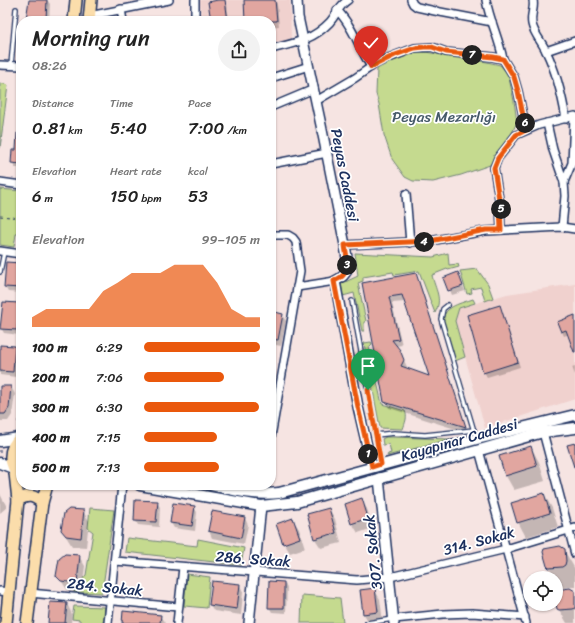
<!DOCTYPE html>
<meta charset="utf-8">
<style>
:root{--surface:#fff;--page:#f2f2f2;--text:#222;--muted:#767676;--accent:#ea580c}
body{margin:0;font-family:Sriracha,sans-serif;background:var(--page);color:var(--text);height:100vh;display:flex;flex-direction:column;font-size:15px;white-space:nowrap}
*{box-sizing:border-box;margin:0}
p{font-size:13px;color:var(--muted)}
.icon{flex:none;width:22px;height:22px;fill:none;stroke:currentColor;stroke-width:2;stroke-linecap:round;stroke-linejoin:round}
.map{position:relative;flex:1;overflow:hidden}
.panel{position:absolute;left:16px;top:16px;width:260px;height:474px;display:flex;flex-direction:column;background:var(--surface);border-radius:16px;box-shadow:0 1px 3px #0004}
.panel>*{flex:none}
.fabs{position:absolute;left:523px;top:571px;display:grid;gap:8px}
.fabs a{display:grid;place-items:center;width:40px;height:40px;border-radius:50%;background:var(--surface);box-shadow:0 1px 3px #0004;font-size:20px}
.pin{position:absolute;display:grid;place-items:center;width:34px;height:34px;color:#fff;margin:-41px -17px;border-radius:50% 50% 50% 0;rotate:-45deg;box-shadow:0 0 4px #0007}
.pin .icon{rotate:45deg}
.km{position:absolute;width:20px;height:20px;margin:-10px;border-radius:50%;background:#222;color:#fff;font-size:11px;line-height:20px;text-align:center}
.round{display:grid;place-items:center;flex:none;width:42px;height:42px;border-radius:21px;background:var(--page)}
.headline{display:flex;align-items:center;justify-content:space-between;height:68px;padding:0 16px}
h1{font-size:22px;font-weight:600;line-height:30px}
.figures{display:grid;grid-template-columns:repeat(3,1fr);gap:6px;height:68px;padding:4px 16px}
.figures div{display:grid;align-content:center}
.figures b{font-size:17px;font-weight:600}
.figures small{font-size:11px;font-weight:400}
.figures p{font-size:11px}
.chart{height:112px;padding:8px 16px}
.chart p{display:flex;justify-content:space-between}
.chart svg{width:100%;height:72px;margin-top:4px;fill:var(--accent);opacity:.7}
ul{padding:0 16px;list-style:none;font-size:13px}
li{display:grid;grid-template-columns:64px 48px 1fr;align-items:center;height:30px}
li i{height:10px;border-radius:5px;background:var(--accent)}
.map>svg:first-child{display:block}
</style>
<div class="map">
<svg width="575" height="623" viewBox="0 0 575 623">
<rect width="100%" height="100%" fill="#f6e4e2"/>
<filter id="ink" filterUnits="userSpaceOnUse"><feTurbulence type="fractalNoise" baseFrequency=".025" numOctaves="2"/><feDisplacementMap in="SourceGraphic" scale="8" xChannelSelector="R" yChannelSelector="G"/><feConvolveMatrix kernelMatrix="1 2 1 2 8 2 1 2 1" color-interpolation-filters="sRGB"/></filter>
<g filter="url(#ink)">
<!-- built -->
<g fill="#f0d1ce">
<polygon points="200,0 290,0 291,42 271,45 271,21 201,21"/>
<polygon points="575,284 575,399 485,428 455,321 459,308 507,294"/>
</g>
<!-- green -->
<g fill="#c5da8f" stroke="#708476">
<polygon points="419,51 487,62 500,65 508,74 514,101 517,122 511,135 490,165 461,175 433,182 413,181 405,177 392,159 384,135 379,104 376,94 377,69 401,56"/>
<polygon points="0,83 8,85 0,148"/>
<polygon points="0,189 21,191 21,234 16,234 14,247 0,245"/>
<path d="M355,253L433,257L448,253L449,265L458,264L459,267L448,270L447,269L432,275C435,290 443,298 435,313L419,271L394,275L393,272L363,277V281L358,283L366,321L364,322V331H362L354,293L343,296L341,284L358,276Z"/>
<polygon points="477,269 488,284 493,298 485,301 481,287 471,289 472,293 467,294 460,271"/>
<path d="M473,299L475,303L459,308L455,321L465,357L455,361L443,320C444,306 462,303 473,299Z"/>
<path d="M371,342L372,344L369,347L382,404L405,411C408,417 405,423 403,429L380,428L364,343Z"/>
<polygon points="386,437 392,437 450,439 387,456 388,454 391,453 389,444 383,445 382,439"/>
<polygon points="90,508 114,510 102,593 74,592 75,588 86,575 93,532 88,528"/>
<polygon points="127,538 197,546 198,539 244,548 241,565 125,552"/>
<polygon points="187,574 210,577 207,608 184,606"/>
<polygon points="302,595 340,598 343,623 301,623"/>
<polygon points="74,606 105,607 103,623 80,623 80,620 72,619"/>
</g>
<!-- shadow -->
<g fill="#0003" fill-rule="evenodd">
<polygon points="30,0 47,0 50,4 49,21 28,21 27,19"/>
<polygon points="224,0 227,4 229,21 212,21"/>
<polygon points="245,0 275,0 277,4 279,26 271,27 271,21 246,21"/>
<polygon points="21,135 21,168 15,168 12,163"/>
<polygon points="21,264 21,293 8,292 5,287"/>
<polygon points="458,273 465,291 452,295 445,278"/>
<path d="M415,274L419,281L468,433L389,408L385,401L363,284ZM405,302L431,377L406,369L407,367L403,358L396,346L402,345L392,303Z"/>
<polygon points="19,304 21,308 19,335 4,333 1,328"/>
<polygon points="499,306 502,311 520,367 487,377 484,372"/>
<polygon points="271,312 282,315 286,321 281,346 271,344"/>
<polygon points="575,316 575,352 569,334 564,336 558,323"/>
<polygon points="0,346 15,347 17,352 16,377 0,375"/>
<polygon points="271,366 276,373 271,398"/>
<polygon points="575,366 575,375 572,367"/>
<polygon points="0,387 11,387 15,394 12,415 8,421 0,421"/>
<polygon points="531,447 539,462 545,481 514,490 506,476"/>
<polygon points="0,494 7,507 0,513"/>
<polygon points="544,494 552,508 558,527 526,537 518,522"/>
<polygon points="361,499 367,509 373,528 358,533 352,523"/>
<polygon points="157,502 160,507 159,527 138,525 135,520"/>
<polygon points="174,504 194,507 197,512 195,531 174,528 171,523"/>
<polygon points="329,509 335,519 341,543 321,548 315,539"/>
<polygon points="83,511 89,521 86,547 72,546 62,530"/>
<polygon points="212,512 245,518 248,525 244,544 212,538 209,531"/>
<polygon points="293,520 299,529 305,548 290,553 284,543"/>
<polygon points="564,550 575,569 575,586 564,588 559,586 548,566"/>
<polygon points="79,556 85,566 82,592 68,591 58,576"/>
<polygon points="284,583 287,587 286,613 272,612 269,607"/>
<polygon points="240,585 243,592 241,615 214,611 210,605"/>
<polygon points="374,589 380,599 383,622 369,623 364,614"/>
<polygon points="556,592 575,594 575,623 567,623 558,608"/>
<polygon points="67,604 72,614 71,623 49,623"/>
<polygon points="160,616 165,623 123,623"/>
</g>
<!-- building -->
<g fill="#e1a6a0" stroke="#1b2f5e" fill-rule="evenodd">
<polygon points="29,0 47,0 46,19 26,19"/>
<polygon points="218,0 225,0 228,21 211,21 208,2"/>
<polygon points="244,0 275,0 277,21 245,21"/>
<polygon points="17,133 21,133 21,164 11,163 12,150 16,150"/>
<polygon points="6,262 21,263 21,288 4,287"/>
<polygon points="458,272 463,286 448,291 443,278"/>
<path d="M416,273L466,427L384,402L362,283ZM402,295L429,376L401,366L404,360L400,350L392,340L399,339L389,297Z"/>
<polygon points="3,302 19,303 17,330 0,329"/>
<polygon points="500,305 518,362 483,373 467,315"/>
<polygon points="271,311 283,314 278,340 271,339"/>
<polygon points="575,315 575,352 574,352 566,330 561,332 557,322"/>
<polygon points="0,345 15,346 13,372 0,371"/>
<polygon points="0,386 11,386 9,408 5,414 0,414"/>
<polygon points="575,443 575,467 574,467 567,445"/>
<polygon points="531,446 537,466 505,476 499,456"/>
<polygon points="544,493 550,513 517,523 511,503"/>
<polygon points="362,498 368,518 351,524 345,504"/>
<polygon points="135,500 158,501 156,522 134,521"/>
<polygon points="173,503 195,506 192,526 170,523"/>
<polygon points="329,508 336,533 314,539 307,514"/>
<polygon points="69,509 84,510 81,538 66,536 61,530 64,513"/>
<polygon points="212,511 245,517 241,538 208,531"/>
<polygon points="293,518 300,538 283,544 276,524"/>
<polygon points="560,546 565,549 566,561 565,565 562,567 549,568 547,566 543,552 544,549"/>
<polygon points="65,554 80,555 77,583 61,581 56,576 59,559"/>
<polygon points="212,581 240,584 237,609 209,605"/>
<polygon points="269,581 284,582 284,608 268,608"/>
<polygon points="375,588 378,612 363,614 360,590"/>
<polygon points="570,588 575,591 575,608 573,609 559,610 557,609 556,604 556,590"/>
<polygon points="50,602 67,603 65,623 48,623"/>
<polygon points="123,611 161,615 160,623 122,623"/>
</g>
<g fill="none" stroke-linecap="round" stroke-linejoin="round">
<defs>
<g id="service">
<polyline points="11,65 16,9"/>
<polyline points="0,272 4,252"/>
<polyline points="352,301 381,463"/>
<polyline points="448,305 443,309 441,319 476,438"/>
<polyline points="376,435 394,433 425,435 474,430"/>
<polyline points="367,623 393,619"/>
</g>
<g id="minor">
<polyline points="195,0 195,21"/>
<polyline points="411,0 413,4 417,7 435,11 492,22"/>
<path d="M486,0C490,21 499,39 503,59"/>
<path d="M533,0C535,9 530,14 532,24C534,34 542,42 546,51C557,73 562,95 566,119"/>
<polyline points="121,9 123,21"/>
<path d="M337,10C352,25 360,49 371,67"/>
<polyline points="89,16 169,0"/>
<path d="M271,49C295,43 313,40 330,22C337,14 339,5 348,0"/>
<polyline points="546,51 575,41"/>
<polyline points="0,65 21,66"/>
<polyline points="271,78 309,66"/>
<polyline points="316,101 355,78 378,62 415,48 432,47 446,52 493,57 503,59 514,77 518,91 526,130"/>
<polyline points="271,107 314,89"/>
<polyline points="547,123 553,150 564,182 565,196 562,227"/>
<polyline points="271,164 327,153"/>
<polyline points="0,182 21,185"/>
<polyline points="564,182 572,163 574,117"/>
<polyline points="406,194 410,243"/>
<polyline points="501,230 500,205 494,168 498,158 516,135 539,125 575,116"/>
<polyline points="271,235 288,235 293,238 296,242 300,271 271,437"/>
<polyline points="345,245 430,241 485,231 562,227 575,229"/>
<polyline points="0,251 21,254"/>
<polyline points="297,287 335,281"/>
<polyline points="543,432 575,554"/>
<polyline points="479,450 526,623"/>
<polyline points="255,494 258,485"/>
<polyline points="115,561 357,580 390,577 506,549 575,528"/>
<polyline points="0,591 9,592"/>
<polyline points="30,593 178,607"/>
<polyline points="394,619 443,614 472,613 525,617"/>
<polyline points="108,623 122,485"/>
<polyline points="177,623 183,567"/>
</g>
<g id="tertiary">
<path d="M297,0L298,17L321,125L345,245C347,262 353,273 335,281L358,407L372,467"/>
<polyline points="379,478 394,623"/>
<polyline points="249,623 261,506"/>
</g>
<g id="secondary">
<polyline points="0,441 19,438"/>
<polyline points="0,463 13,468"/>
<polyline points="140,485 261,506 297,502 543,432 575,428"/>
<path d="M211,485C234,490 256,496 279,493L477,439L575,415"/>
</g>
<g id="primary">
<polyline points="74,21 76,0"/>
<polyline points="89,21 91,0"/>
<path d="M21,477C8,465 7,449 21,437"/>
<path d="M18,500C28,494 34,495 42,503"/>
<polyline points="6,623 18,500 15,473"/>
<polyline points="27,623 42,503 47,485"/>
</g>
</defs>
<!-- service casing -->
<use href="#service" stroke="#1b2f5e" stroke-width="6"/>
<!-- minor casing -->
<use href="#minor" stroke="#1b2f5e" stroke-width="10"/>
<!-- tertiary casing -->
<use href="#tertiary" stroke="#1b2f5e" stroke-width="12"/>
<!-- secondary casing -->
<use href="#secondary" stroke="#1b2f5e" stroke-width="13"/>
<!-- primary casing -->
<use href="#primary" stroke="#1b2f5e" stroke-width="14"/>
<!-- path -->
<g stroke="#1b2f5e" stroke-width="1" stroke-dasharray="3 3" stroke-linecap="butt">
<polyline points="0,216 21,218"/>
<polyline points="17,421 21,422"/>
<polyline points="0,453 0,449"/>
</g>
<!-- service -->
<use href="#service" stroke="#fff" stroke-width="3.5"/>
<!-- minor -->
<use href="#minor" stroke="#fff" stroke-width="7"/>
<!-- tertiary -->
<use href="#tertiary" stroke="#fff" stroke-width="9"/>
<!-- secondary -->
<use href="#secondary" stroke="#fff" stroke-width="10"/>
<!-- primary -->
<use href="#primary" stroke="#fbddab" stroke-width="11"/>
</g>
</g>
<g fill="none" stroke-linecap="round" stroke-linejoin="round" filter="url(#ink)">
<defs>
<path id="route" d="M368,390L381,464L372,467L358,407L334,281C353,273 347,262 345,245L430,241L486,230H501L500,205L494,168L498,158L516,135L526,130L518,91L514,77L503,59L493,57L446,52L432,47H424L415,48L395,55L371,67"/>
</defs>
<!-- route casing -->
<use href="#route" stroke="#fff" stroke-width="8"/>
<!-- route -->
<use href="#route" stroke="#ea580c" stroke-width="5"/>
</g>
<g text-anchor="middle" stroke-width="3.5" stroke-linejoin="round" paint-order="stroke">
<!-- park labels -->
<g font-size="15" fill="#465a6a" stroke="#fff">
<text x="444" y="122">Peyas Mezarlığı</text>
</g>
<!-- street labels -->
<g font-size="15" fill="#1b2f5e" stroke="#fff">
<text transform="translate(345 175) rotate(79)" y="5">Peyas Caddesi</text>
<text transform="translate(459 440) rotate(-16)" y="5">Kayapınar Caddesi</text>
<text transform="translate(479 541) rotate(-15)" y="5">314. Sokak</text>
<text transform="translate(373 552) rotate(-96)" y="5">307. Sokak</text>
<text transform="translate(253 559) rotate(4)" y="5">286. Sokak</text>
<text transform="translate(105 587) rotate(6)" y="5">284. Sokak</text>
</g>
</g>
</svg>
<div class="fabs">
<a><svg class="icon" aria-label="locate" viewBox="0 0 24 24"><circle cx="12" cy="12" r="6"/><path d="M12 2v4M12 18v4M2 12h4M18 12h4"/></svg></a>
</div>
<div class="pin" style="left:368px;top:390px;background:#1e9e55"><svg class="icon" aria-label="arrive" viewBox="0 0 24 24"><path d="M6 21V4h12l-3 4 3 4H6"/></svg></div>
<div class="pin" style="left:371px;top:67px;background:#d93025"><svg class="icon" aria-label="check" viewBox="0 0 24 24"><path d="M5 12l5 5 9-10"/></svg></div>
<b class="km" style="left:368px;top:454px">1</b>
<b class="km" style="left:347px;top:265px">3</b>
<b class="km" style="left:424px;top:242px">4</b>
<b class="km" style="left:501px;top:209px">5</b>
<b class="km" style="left:525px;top:123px">6</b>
<b class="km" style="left:472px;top:55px">7</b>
<section class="panel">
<div class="headline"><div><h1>Morning run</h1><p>08:26</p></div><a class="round"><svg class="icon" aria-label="share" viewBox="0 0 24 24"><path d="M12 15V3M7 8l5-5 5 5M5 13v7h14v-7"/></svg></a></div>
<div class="figures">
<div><p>Distance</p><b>0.81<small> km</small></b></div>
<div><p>Time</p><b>5:40</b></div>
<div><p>Pace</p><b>7:00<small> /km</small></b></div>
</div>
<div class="figures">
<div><p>Elevation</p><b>6<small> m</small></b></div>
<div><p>Heart rate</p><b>150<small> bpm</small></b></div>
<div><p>kcal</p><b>53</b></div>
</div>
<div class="chart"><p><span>Elevation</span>99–105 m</p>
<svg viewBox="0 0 160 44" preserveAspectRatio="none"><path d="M0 44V38L10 33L20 33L30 33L40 33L50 22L60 17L70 11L80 11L90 11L100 6L110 6L120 6L130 17L140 33L150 38L160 38V44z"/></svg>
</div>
<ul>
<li><b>100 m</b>6:29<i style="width:100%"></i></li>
<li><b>200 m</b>7:06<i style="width:69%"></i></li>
<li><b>300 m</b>6:30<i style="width:99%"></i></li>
<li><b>400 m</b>7:15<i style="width:63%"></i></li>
<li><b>500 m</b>7:13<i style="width:65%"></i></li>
</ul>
</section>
</div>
